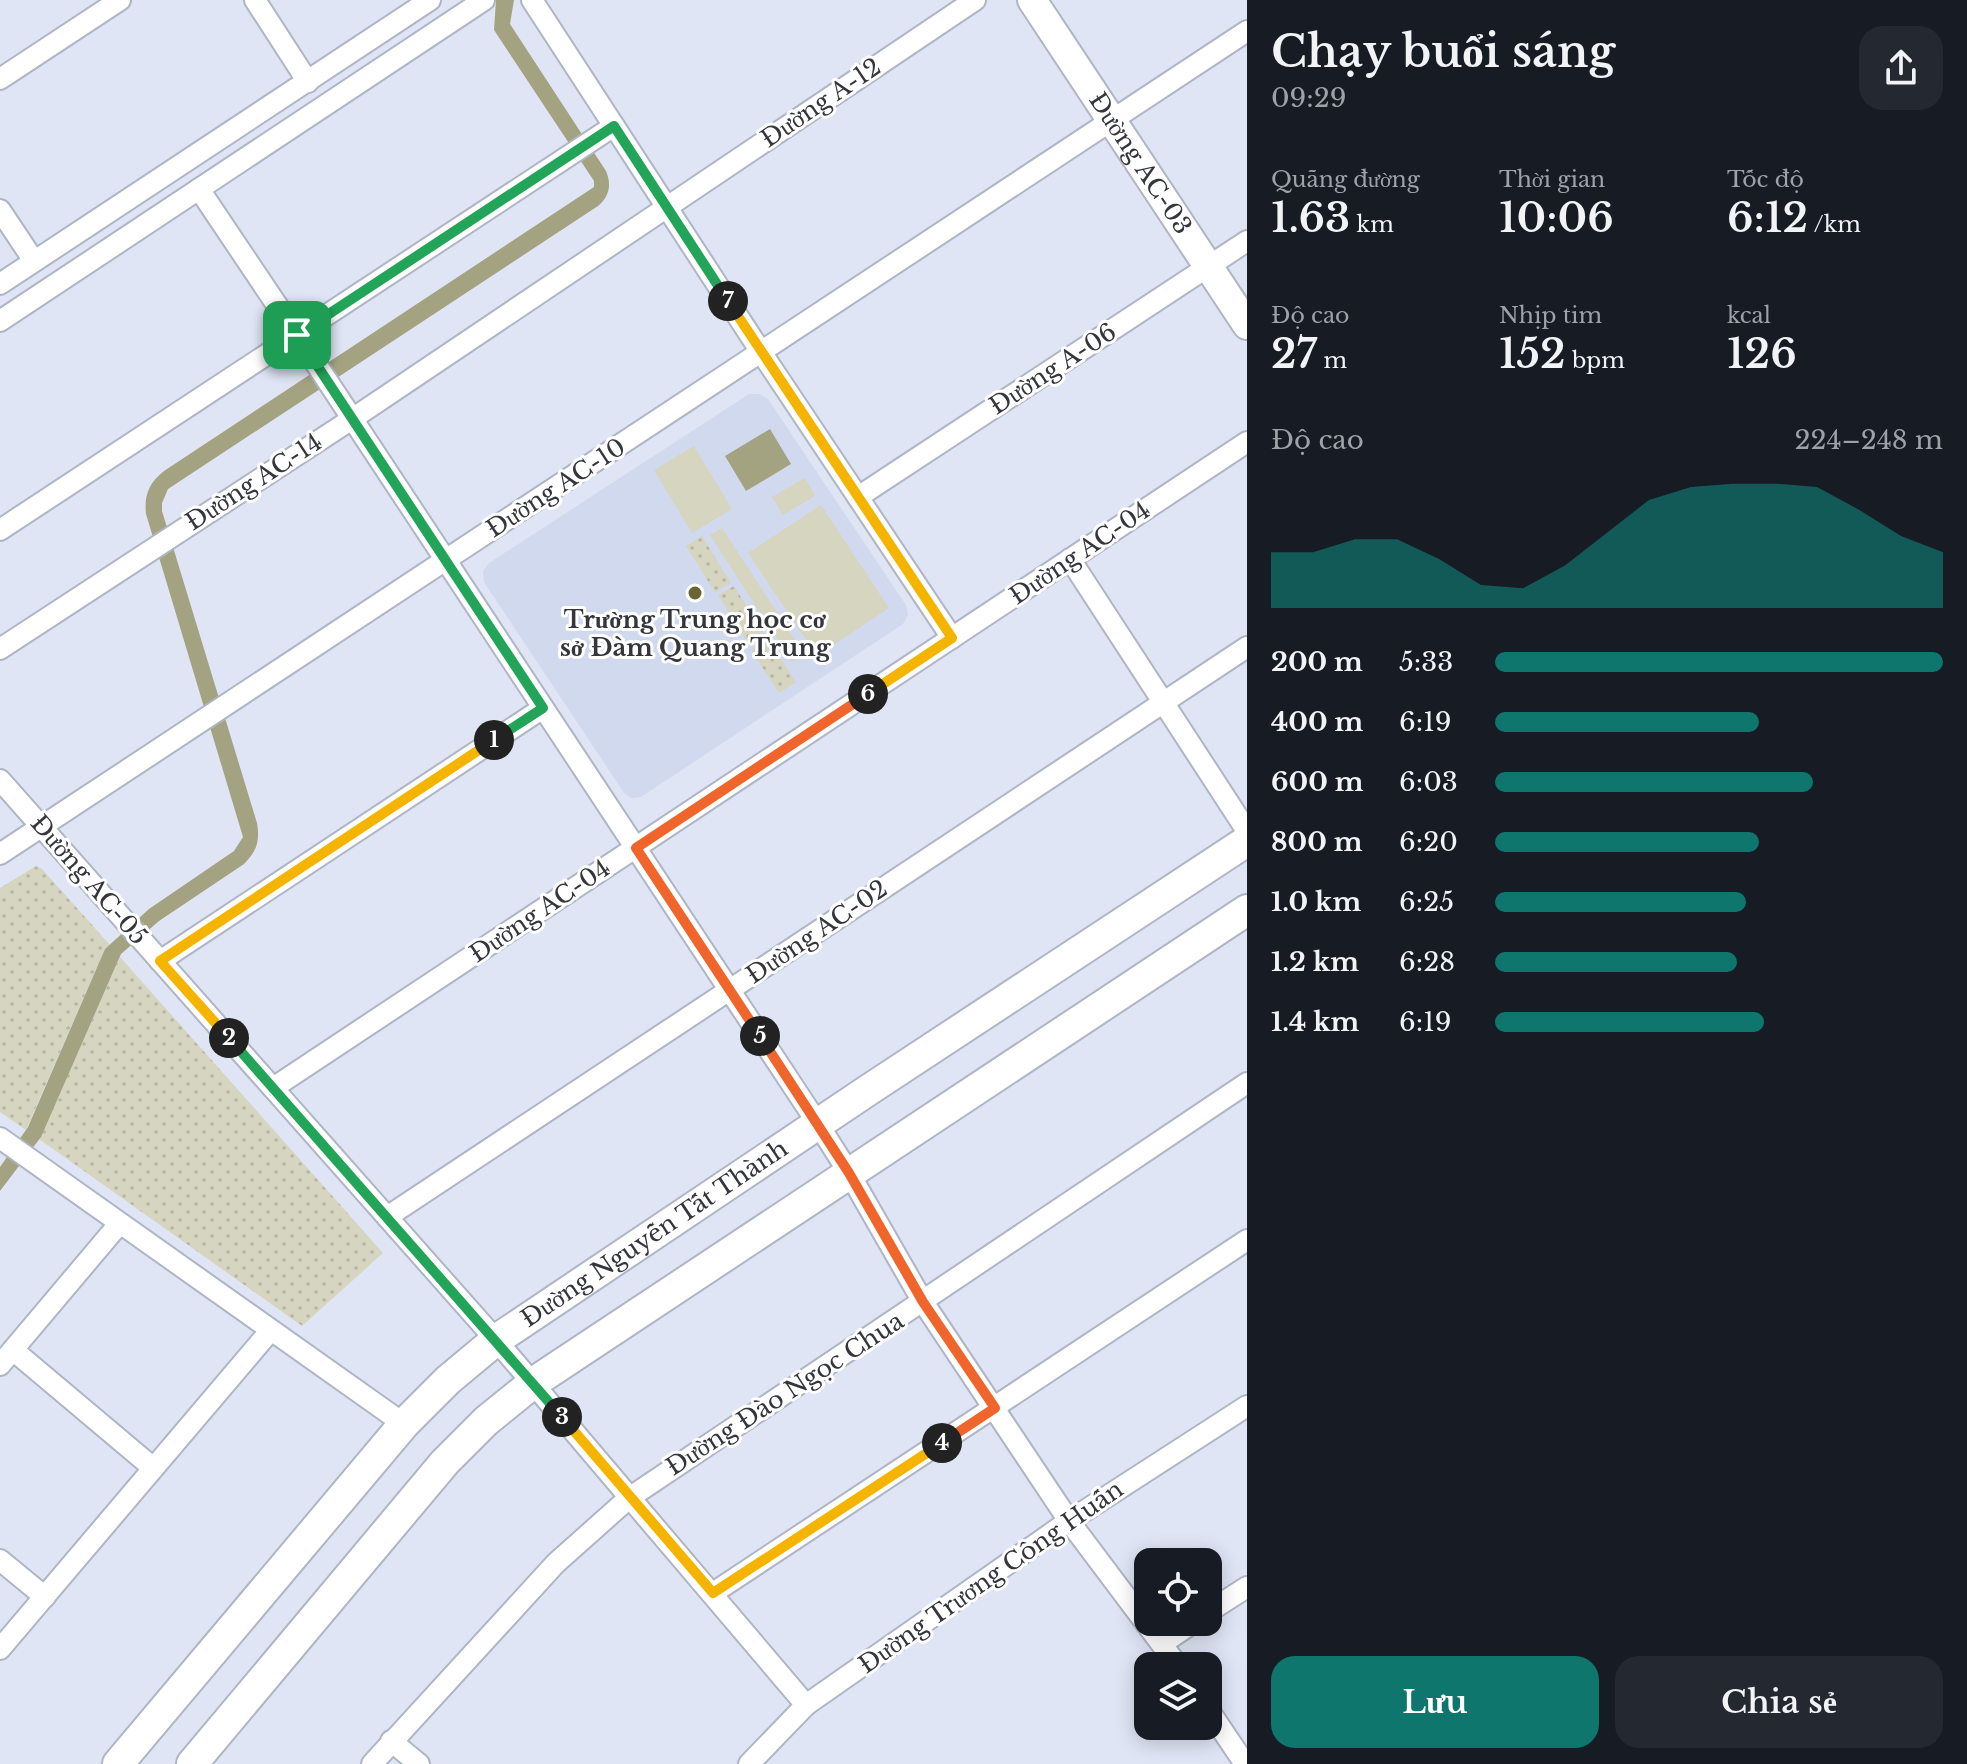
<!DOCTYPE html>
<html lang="vi">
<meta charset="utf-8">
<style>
:root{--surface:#171b24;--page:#242831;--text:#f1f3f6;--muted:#9ea1a6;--accent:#0f766e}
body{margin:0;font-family:"Libre Baskerville",serif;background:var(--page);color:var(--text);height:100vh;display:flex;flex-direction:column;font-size:30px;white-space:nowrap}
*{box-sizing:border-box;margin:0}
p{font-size:26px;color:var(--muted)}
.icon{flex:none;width:44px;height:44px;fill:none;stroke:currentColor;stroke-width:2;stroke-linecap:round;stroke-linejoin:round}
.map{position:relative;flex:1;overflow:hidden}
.drawer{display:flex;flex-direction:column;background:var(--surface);width:720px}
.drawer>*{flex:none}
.buttons{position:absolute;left:1134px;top:1548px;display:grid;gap:16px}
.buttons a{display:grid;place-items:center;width:88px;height:88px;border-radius:16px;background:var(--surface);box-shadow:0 4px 20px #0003;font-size:40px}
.pin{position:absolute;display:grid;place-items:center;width:68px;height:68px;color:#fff;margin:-34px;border-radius:16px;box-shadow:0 4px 12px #0006}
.km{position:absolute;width:40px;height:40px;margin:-20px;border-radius:50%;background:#222;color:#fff;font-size:22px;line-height:40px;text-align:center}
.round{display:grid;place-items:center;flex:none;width:84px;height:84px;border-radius:24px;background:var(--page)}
.overview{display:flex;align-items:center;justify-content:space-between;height:136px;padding:0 24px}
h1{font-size:44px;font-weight:600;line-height:60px}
.stats{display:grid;grid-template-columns:repeat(3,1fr);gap:12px;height:136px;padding:8px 24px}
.stats div{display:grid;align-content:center}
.stats b{font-size:40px;font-weight:600}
.stats small{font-size:22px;font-weight:400}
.stats p{font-size:22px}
.chart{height:224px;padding:16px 24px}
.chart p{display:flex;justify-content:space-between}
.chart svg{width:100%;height:144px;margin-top:8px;fill:var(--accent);opacity:.7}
.cta{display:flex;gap:16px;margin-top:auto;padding:16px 24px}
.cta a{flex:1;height:92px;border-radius:24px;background:var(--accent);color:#fff;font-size:32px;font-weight:600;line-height:92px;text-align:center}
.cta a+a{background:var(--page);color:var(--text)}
ul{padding:0 24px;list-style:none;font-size:26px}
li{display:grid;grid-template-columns:128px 96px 1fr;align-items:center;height:60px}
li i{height:20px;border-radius:10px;background:var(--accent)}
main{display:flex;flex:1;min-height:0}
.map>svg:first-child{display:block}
</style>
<main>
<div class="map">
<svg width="1247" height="1764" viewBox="0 0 1247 1764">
<defs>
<pattern id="grass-dots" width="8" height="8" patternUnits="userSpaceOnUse" patternTransform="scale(2)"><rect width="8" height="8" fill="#d6d5c0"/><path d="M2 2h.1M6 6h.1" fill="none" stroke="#b8b7a6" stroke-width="1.8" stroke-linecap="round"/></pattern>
</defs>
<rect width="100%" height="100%" fill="#dfe5f5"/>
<!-- built -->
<polygon fill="#d1d9ee" points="749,394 760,394 768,399 906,605 908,615 903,624 641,797 631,798 624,793 484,582 483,571 489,563"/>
<!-- grass -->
<g fill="url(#grass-dots)">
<polygon points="702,536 731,583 715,592 686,546"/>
<polygon points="734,586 765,635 749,645 718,595"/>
<polygon points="768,639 796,682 779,693 751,650"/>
<polygon points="36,866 42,869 110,945 105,949 26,1130 0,1112 0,888"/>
<polygon points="120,957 383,1253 302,1326 39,1139"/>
</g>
<!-- park -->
<g fill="#d6d5c0">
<polygon points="694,446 732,509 692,533 654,470"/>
<polygon points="805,478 815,496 783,515 772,497"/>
<polygon points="821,505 889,608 817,656 748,553"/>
<polygon points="722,528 804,654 792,662 710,535"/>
</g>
<!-- water -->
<g fill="#a4a381">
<path d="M496,0H514L510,24L606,171C612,185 609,197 598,206L168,489L162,503V511L257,823C260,841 257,851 244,864L159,921L121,954L41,1137L0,1191V1167L28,1127L105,949L149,909L234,851L243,837L146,514C144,495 149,483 164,471L594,187V181L494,30Z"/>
<polygon points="770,429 791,464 746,491 725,456"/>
</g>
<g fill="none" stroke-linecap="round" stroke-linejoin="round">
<defs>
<g id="street">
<polyline points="255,0 308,82"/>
<polyline points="532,0 761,352 952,638"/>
<polyline points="0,79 120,0"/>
<polyline points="199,189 297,335 818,1124 849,1173 923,1302 1069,1521 1178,1666"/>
<polyline points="0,210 34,261"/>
<polyline points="0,284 430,0"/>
<polyline points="0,321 484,0"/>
<polyline points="858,497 1247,241"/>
<polyline points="0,530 614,126"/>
<polyline points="1070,559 1247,831"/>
<polyline points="0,649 352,419 975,0"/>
<polyline points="0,780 496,1340 806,1705"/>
<polyline points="0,854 1247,31"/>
<polyline points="160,961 543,708"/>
<polyline points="273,1088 1247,442"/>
<polyline points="0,1138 404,1424"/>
<polyline points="387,1217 1247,647"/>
<polyline points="13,1350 152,1467"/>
<polyline points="0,1365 119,1224"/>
<polyline points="0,1560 45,1597"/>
<polyline points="713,1593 1247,1240"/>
<polyline points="1208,1612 1247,1587"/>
<polyline points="1163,1643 1194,1622"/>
<polyline points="0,1649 270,1331"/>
<polyline points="1208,1709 1245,1764"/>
<polyline points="391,1741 419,1764"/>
<polyline points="372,1764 556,1563 629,1498 1247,1083"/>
<polyline points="749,1764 806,1705 1069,1521 1247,1406"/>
</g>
<g id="secondary">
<path id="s1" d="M1032,0L1247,325"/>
</g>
<g id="primary">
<path id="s2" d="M118,1764L404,1424L448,1380L496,1340L867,1091L1247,841"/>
<polyline points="192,1764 445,1462 486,1421 533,1383 1247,910"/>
</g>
</defs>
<!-- street casing -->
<use href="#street" stroke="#afb5c4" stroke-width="24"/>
<!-- secondary casing -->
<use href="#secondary" stroke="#afb5c4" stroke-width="32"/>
<!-- primary casing -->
<use href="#primary" stroke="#afb5c4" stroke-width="34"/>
<!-- street -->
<use href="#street" stroke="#fff" stroke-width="20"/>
<!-- secondary -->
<use href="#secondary" stroke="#fff" stroke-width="28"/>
<!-- primary -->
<use href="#primary" stroke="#fff" stroke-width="30"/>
</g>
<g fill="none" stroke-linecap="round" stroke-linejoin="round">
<defs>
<polyline id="split-1" points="297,335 543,708 494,740"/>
<polyline id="split-2" points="229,1038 160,961 494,740"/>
<polyline id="split-3" points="229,1038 562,1417"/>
<polyline id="split-4" points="562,1417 713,1593 942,1443"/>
<polyline id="split-5" points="760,1036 849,1173 923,1302 995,1408 942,1443"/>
<polyline id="split-6" points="760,1036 636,848 868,694"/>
<polyline id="split-7" points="728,301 952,638 868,694"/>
<polyline id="split-8" points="297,335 614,126 728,301"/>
</defs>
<!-- split-1 casing -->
<use href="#split-1" stroke="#fff" stroke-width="16"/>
<!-- split-2 casing -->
<use href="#split-2" stroke="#fff" stroke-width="16"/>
<!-- split-3 casing -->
<use href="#split-3" stroke="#fff" stroke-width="16"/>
<!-- split-4 casing -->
<use href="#split-4" stroke="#fff" stroke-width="16"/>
<!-- split-5 casing -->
<use href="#split-5" stroke="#fff" stroke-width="16"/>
<!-- split-6 casing -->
<use href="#split-6" stroke="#fff" stroke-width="16"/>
<!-- split-7 casing -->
<use href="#split-7" stroke="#fff" stroke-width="16"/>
<!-- split-8 casing -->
<use href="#split-8" stroke="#fff" stroke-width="16"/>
<!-- split-1 -->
<use href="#split-1" stroke="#22a559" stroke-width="10"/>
<!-- split-2 -->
<use href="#split-2" stroke="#f5b400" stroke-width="10"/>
<!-- split-3 -->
<use href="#split-3" stroke="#22a559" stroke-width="10"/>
<!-- split-4 -->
<use href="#split-4" stroke="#f5b400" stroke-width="10"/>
<!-- split-5 -->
<use href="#split-5" stroke="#f0652b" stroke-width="10"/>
<!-- split-6 -->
<use href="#split-6" stroke="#f0652b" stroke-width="10"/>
<!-- split-7 -->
<use href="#split-7" stroke="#f5b400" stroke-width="10"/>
<!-- split-8 -->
<use href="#split-8" stroke="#22a559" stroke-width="10"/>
</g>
<!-- markers -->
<circle fill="#686632" stroke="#fff" stroke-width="3" cx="695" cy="593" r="8"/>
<g text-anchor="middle" stroke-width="6" stroke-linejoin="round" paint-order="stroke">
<!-- street labels -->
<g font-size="24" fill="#34363c" stroke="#fff">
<text transform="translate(821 103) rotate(-34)" y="8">Đường A-12</text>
<text dy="8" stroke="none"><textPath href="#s1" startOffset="196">Đường AC-03</textPath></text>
<text transform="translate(1053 369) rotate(-33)" y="8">Đường A-06</text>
<text transform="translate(254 482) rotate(-33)" y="8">Đường AC-14</text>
<text transform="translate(556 488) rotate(-33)" y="8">Đường AC-10</text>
<text transform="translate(1080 553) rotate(-34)" y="8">Đường AC-04</text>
<text transform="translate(89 880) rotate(49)" y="8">Đường AC-05</text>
<text transform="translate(540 911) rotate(-34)" y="8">Đường AC-04</text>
<text transform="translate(817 932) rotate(-34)" y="8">Đường AC-02</text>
<text dy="8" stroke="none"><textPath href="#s2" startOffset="760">Đường Nguyễn Tất Thành</textPath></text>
<text transform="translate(785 1394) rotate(-33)" y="8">Đường Đào Ngọc Chua</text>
<text transform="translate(991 1577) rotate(-35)" y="8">Đường Trương Công Huấn</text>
</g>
<!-- poi labels -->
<g font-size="24" font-weight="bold" fill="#34363c" stroke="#fff">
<text x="695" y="628">Trường Trung học cơ<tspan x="695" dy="28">sở Đàm Quang Trung</tspan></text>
</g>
</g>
</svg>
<div class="buttons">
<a><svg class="icon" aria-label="locate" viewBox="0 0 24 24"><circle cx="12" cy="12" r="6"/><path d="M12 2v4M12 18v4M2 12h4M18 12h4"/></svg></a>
<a><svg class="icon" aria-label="layers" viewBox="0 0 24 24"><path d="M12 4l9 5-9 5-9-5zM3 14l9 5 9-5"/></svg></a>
</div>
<div class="pin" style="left:297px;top:335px;background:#1e9e55"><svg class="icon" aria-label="arrive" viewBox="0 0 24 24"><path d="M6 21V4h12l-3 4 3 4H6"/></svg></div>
<b class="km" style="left:494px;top:740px">1</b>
<b class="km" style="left:229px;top:1038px">2</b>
<b class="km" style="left:562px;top:1417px">3</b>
<b class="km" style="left:942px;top:1443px">4</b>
<b class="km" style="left:760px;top:1036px">5</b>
<b class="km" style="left:868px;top:694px">6</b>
<b class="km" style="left:728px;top:301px">7</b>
</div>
<section class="drawer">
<div class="overview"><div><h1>Chạy buổi sáng</h1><p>09:29</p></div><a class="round"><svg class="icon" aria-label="share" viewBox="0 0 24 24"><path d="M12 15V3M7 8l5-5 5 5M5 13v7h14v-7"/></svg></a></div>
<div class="stats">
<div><p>Quãng đường</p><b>1.63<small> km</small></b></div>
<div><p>Thời gian</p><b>10:06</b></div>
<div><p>Tốc độ</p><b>6:12<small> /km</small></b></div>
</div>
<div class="stats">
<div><p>Độ cao</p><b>27<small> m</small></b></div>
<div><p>Nhịp tim</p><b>152<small> bpm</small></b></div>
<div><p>kcal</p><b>126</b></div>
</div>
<div class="chart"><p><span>Độ cao</span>224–248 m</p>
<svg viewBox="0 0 160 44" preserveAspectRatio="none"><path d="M0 44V27L10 27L20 23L30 23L40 29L50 37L60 38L70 31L80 21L90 11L100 7L110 6L120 6L130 7L140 14L150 22L160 27V44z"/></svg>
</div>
<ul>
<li><b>200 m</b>5:33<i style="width:100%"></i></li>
<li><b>400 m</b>6:19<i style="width:59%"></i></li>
<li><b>600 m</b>6:03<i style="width:71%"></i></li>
<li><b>800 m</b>6:20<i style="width:59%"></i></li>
<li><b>1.0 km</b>6:25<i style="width:56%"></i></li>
<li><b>1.2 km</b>6:28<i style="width:54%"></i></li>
<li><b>1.4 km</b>6:19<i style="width:60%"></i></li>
</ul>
<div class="cta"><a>Lưu</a><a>Chia sẻ</a></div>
</section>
</main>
